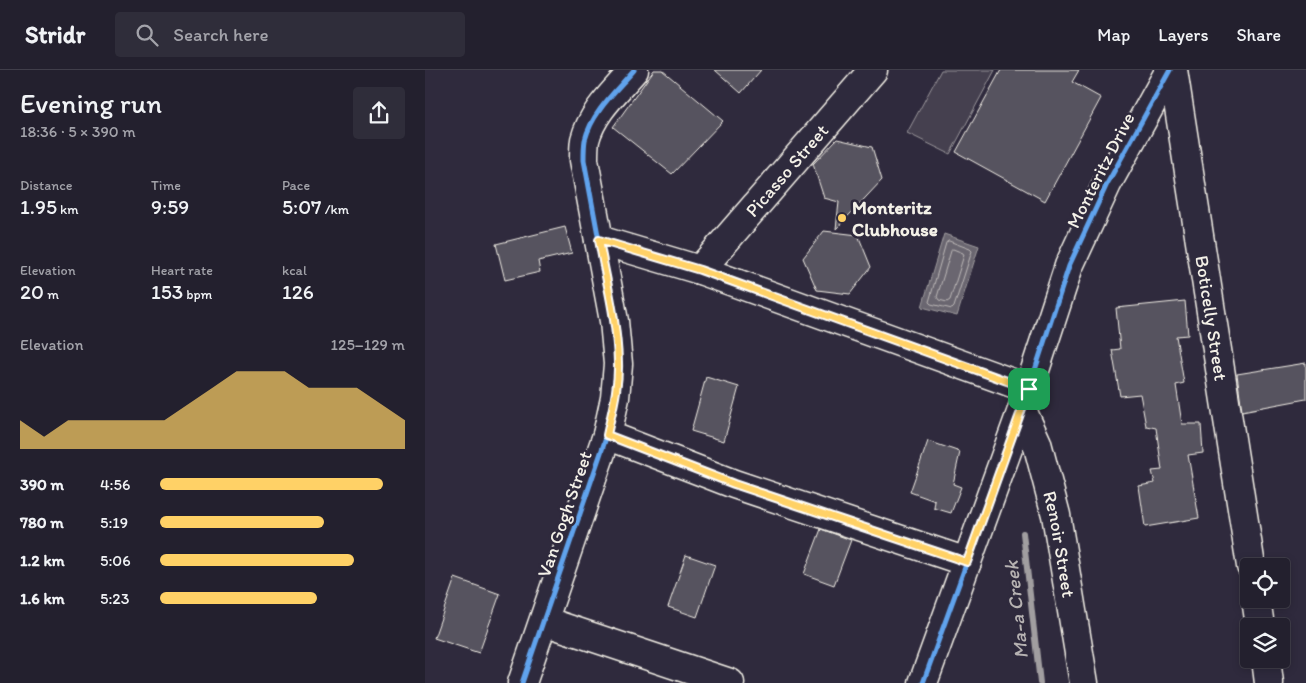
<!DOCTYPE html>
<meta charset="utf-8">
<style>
:root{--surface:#23202e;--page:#2f2d3a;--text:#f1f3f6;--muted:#a3a3aa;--line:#403e4a;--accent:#ffd166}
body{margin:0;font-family:Itim,sans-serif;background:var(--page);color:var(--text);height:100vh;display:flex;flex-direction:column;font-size:19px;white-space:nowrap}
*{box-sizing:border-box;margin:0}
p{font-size:16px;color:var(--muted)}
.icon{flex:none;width:28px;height:28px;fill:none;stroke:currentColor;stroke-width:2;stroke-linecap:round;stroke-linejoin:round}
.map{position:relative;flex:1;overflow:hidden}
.sheet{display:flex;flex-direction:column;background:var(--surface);width:425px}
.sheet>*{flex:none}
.tools{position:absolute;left:815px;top:488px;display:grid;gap:10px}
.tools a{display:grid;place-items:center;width:50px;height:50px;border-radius:5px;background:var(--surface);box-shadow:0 2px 8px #0003,0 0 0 1px var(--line);font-size:25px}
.pin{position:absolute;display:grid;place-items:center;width:42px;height:42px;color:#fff;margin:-21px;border-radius:10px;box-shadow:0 2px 8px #0006}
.round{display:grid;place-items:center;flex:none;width:52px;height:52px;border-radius:5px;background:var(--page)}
.headline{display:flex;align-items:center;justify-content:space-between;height:85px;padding:0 20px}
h1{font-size:28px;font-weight:600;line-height:38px}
.stats{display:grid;grid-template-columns:repeat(3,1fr);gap:8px;height:85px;padding:5px 20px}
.stats div{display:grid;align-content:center}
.stats b{font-size:21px;font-weight:600}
.stats small{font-size:14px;font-weight:400}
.stats p{font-size:14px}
.chart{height:140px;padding:10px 20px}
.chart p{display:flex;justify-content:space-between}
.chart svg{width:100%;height:90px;margin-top:5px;fill:var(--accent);opacity:.7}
ul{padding:0 20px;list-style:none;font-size:16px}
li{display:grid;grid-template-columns:80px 60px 1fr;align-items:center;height:38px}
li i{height:12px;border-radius:6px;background:var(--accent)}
header{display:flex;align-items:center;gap:30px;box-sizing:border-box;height:70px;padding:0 25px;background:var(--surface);border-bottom:1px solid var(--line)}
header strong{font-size:24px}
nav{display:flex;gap:28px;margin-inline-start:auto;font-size:18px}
.search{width:350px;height:45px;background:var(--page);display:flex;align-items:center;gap:12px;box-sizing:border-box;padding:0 18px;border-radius:5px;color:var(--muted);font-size:19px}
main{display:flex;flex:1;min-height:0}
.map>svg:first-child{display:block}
</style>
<header>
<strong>Stridr</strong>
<div class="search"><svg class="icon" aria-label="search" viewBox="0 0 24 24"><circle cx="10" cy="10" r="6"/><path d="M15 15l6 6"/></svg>Search here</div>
<nav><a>Map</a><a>Layers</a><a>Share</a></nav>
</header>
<main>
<section class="sheet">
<div class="headline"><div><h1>Evening run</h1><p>18:36 · 5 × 390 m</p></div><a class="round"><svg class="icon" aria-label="share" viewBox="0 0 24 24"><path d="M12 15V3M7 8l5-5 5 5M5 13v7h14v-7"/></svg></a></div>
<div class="stats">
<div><p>Distance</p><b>1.95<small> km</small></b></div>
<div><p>Time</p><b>9:59</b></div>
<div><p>Pace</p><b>5:07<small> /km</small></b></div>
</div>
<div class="stats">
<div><p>Elevation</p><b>20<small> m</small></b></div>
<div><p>Heart rate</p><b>153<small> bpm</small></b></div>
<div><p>kcal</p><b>126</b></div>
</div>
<div class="chart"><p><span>Elevation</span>125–129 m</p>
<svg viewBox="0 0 160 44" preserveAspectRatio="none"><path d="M0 44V30L10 38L20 30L30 30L40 30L50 30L60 30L70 22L80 14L90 6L100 6L110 6L120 14L130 14L140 14L150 22L160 30V44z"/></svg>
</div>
<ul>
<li><b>390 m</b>4:56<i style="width:91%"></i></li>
<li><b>780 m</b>5:19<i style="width:67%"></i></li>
<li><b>1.2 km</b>5:06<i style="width:79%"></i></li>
<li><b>1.6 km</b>5:23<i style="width:64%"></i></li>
</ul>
</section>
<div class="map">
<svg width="881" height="613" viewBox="0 0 881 613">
<rect width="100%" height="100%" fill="#2f2a3d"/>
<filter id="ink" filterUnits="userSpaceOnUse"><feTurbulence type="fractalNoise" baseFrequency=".02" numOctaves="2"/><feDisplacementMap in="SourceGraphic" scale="10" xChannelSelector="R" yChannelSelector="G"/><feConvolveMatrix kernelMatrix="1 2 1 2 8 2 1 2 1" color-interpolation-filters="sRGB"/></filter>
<g filter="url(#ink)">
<!-- green -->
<polygon fill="#454050" stroke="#9c989c" points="516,0 570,0 525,84 482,63"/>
<!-- water -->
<polygon fill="#6a6670" stroke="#a19ea0" points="519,164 554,176 532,246 497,237"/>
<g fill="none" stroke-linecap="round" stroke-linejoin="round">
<!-- shore -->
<g stroke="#bdb9b8" stroke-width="1">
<polygon points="524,171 545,179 547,181 529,237 527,239 506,234 504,232 521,173"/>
<polygon points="528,179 538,183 539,185 525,230 522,232 514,230 512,227 526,181"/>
</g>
<!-- stream -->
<polyline stroke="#a19ea0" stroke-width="6" points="598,463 615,613"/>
</g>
<!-- building -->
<g fill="#56525f" stroke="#f4f1e8">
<polygon points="229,0 237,0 298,51 247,104 188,57"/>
<polygon points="290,0 336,0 316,23"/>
<polygon points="576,0 654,0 647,12 676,28 620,131 531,82"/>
<polygon points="412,69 447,77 457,110 411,159 414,132 399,128 388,94"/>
<polygon points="140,157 147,183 113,191 115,202 80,210 71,174"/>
<polygon points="399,161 433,165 446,197 425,224 392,220 378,188"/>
<polygon points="760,231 763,265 751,266 759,313 751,315 757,354 776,354 778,383 763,385 774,448 720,457 714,416 730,413 727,401 737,400 731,358 721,356 715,324 695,326 687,280 695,279 691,238"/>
<polygon points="881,293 881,329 817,341 812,304"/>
<polygon points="281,307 314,317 299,371 266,361"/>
<polygon points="503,371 535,382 528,414 536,417 526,443 509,438 510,431 485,422"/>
<polygon points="396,459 426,470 409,515 379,504"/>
<polygon points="261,485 290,495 272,547 243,537"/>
<polygon points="30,508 75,524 54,583 9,568"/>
</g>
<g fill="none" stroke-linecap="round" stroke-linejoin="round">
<defs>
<g id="minor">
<path id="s1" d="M748,0L826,496"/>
<polyline points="174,170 275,200 604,319"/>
<path id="s2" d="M275,200L448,0"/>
<path id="s3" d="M597,340L612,373L631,445L659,613"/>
<polyline points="182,365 309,414 542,492"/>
<polyline points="831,529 835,556"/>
<polyline points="119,551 305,613"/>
<polyline points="841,589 844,613"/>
<path d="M97,613L182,365L190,328L193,294L189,251L159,90C159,83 159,76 160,70C167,42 191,21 209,0"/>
<polyline points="498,613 597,340 644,196 682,114 745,0"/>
</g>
</defs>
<!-- minor casing -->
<use href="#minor" stroke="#f4f1e8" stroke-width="31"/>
<!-- minor -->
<use href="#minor" stroke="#2f2a3d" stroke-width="28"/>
<defs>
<g id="cycleway">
<path d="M97,613L182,365L190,328L193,294L189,251L159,90C159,83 159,76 160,70C167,42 191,21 209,0"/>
<polyline points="498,613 597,340 644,196 682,114 745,0"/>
</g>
</defs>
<!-- cycleway casing -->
<use href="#cycleway" stroke="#2f2a3d" stroke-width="8"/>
<!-- cycleway -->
<use href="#cycleway" stroke="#60a3ed" stroke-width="5"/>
</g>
</g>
<g fill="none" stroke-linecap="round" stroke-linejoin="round" filter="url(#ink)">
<defs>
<path id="route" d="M174,170L275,200L604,319L542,492L309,414L182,365C187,341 194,316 193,292C192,251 181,210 174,170Z"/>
</defs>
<!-- route casing -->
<use href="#route" stroke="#fff" stroke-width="10"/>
<!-- route -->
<use href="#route" stroke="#ffd166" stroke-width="6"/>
</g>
<!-- markers -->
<circle fill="#ffd166" stroke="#2f2a3d" stroke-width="2" cx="417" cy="148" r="5"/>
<g text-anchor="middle" stroke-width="5" stroke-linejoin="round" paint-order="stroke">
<!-- street labels -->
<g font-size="19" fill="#f4f1e8" stroke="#2f2a3d">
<text dy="7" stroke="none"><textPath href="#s2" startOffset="132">Picasso Street</textPath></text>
<text transform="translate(675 100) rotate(-63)" y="7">Monteritz Drive</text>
<text dy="7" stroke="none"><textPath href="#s1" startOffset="251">Boticelly Street</textPath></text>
<text transform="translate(139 444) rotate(-71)" y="7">Van Gogh Street</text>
<text dy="7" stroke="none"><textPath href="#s3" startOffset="140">Renoir Street</textPath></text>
</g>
<!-- poi labels -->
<g font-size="19" font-weight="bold" fill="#f4f1e8" stroke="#2f2a3d" text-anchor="start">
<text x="427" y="144">Monteritz<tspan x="427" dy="22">Clubhouse</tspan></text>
</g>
<!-- water labels -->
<g font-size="20" font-style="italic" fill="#b6b2b2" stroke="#2f2a3d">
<text transform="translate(591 540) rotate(-96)" y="7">Ma-a Creek</text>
</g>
</g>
</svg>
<div class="tools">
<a><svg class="icon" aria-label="locate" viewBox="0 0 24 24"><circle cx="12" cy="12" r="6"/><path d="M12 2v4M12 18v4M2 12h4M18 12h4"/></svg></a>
<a><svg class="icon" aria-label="layers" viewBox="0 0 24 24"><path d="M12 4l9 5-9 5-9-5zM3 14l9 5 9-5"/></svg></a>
</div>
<div class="pin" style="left:604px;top:319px;background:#1e9e55"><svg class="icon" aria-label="arrive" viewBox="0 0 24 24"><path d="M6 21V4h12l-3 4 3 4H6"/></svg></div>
</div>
</main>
